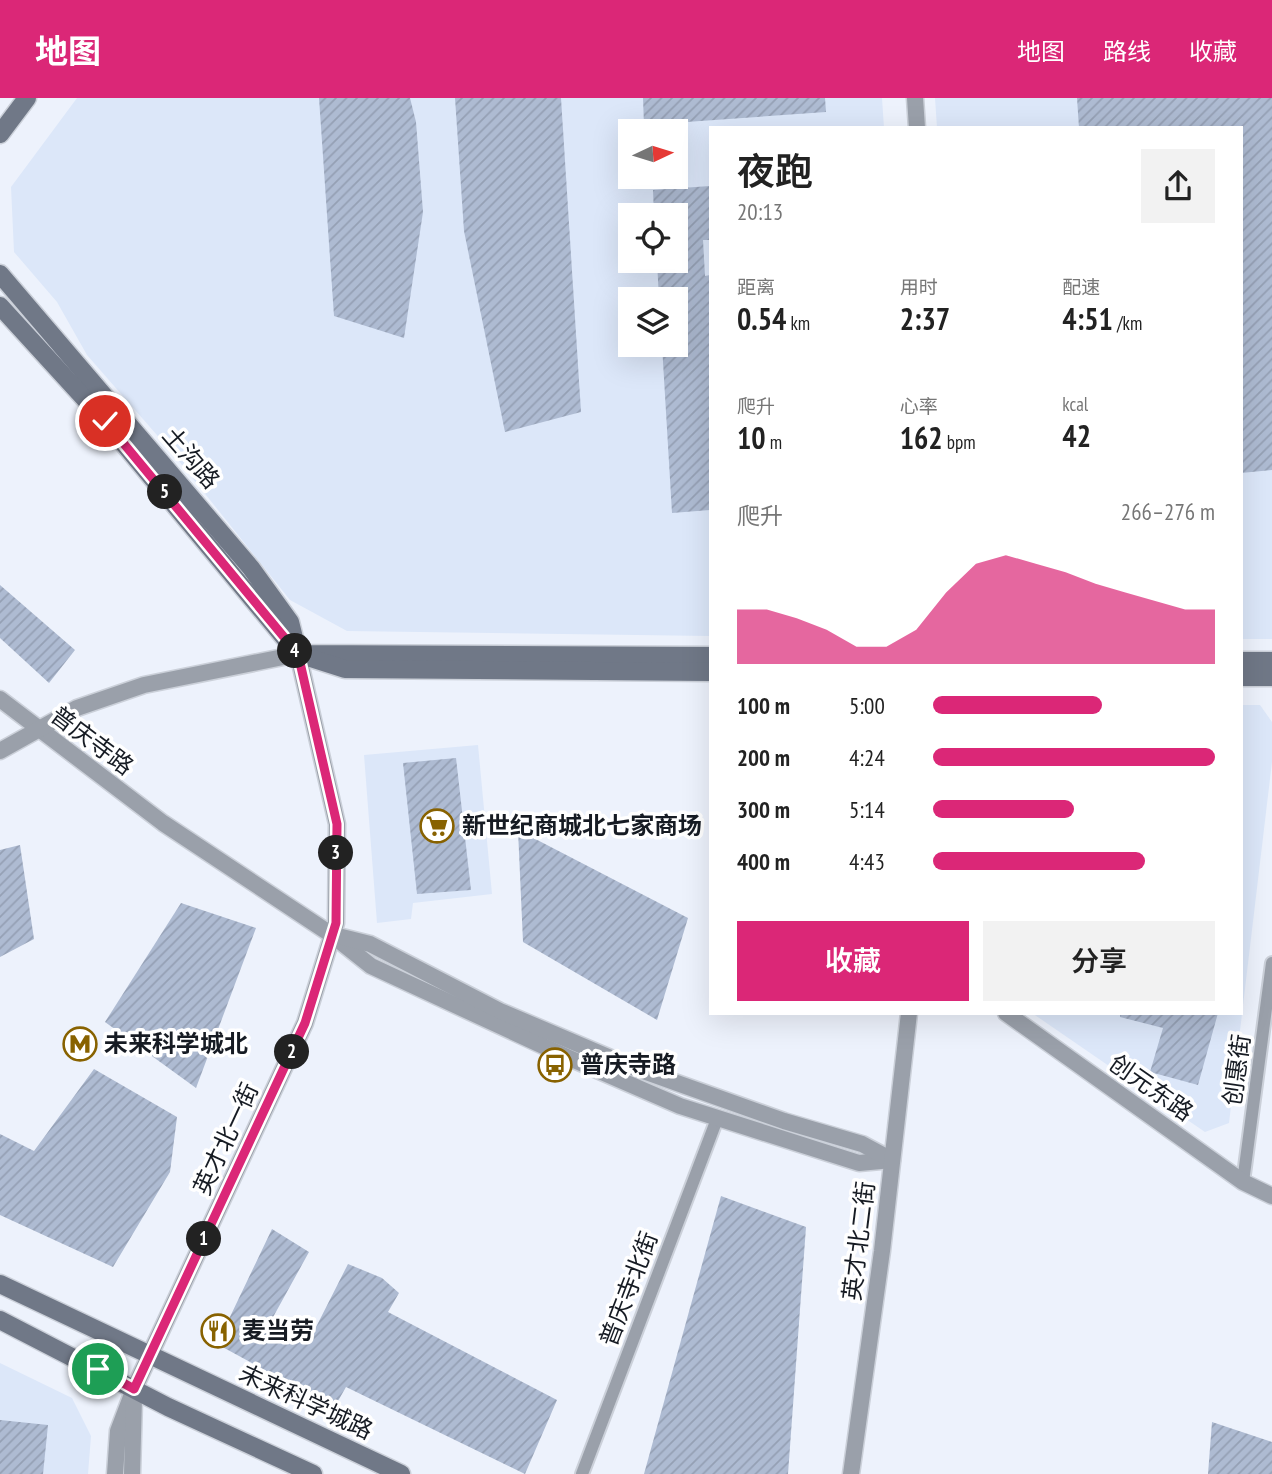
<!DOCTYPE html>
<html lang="zh">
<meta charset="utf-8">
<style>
:root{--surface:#fff;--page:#f2f2f2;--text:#222;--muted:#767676;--accent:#db2777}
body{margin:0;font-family:"PT Sans Narrow","Noto Sans SC",sans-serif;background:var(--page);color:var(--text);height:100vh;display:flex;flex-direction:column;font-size:26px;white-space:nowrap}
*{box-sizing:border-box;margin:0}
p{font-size:23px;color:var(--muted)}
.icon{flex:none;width:38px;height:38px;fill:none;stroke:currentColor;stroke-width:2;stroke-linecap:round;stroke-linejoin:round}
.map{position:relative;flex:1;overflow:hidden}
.drawer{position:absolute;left:709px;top:28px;width:534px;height:889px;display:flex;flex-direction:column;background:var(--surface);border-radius:0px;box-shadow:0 7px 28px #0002}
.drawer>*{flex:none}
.needle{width:46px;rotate:86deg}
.fabs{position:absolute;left:618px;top:21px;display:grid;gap:14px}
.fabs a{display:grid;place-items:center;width:70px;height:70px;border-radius:0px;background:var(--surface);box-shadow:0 7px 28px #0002;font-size:35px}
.pin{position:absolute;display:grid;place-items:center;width:60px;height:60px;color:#fff;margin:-30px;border:4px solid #fff;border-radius:50%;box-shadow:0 2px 7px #0007}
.km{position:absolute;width:35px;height:35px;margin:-18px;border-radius:50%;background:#222;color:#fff;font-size:19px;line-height:35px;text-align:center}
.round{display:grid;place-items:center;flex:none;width:74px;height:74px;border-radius:0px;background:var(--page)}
.head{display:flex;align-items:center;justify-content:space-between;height:119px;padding:0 28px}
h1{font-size:38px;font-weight:600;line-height:52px}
.metrics{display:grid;grid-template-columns:repeat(3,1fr);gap:10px;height:119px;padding:7px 28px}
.metrics div{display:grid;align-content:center}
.metrics b{font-size:30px;font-weight:600}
.metrics small{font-size:19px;font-weight:400}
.metrics p{font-size:19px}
.chart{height:196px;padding:14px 28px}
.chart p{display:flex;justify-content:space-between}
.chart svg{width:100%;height:126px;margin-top:7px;fill:var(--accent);opacity:.7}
.action{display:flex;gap:14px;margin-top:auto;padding:14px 28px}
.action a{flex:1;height:80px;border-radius:0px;background:var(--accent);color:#fff;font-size:28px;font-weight:600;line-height:80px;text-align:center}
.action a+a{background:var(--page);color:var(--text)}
ul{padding:0 28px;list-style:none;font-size:23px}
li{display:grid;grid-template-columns:112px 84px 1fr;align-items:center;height:52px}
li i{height:18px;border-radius:9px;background:var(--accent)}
header{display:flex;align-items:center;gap:42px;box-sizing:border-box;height:98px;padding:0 35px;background:var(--accent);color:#fff}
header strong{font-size:33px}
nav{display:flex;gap:38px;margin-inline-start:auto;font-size:24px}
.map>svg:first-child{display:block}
</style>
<header>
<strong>地图</strong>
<nav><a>地图</a><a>路线</a><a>收藏</a></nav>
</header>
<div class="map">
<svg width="1272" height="1376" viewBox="0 0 1272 1376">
<defs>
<pattern id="building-hatch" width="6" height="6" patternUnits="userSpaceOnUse" patternTransform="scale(1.75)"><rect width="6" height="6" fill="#aebbd2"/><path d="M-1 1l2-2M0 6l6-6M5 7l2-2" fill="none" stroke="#95a0b4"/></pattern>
</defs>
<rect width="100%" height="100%" fill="#edf2fc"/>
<!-- built -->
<g fill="#dce7f9" fill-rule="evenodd">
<path d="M77,0H882L884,30H710V538L347,533L290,502L170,352L87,257L57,204L14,154L11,89ZM630,33H676V79H630ZM630,117H676V163H630ZM630,201H676V247H630Z"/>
<polygon points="935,0 1272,0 1272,541 1241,541 1241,30 937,30"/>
<polygon points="1241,607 1260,607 1272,624 1272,664 1229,1025 1205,1034 1032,915 1241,915"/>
<polygon points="478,647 492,796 413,805 411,821 377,825 364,657"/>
<polygon points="0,1265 72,1300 91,1338 88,1376 0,1376"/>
</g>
<!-- building -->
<g fill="url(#building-hatch)">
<polygon points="319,0 410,0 416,24 423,114 404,240 334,218"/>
<polygon points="455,0 561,0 581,314 505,334 464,133"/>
<polygon points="643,0 825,0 826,14 644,27"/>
<polygon points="1077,0 1272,0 1272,372 1241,375 1241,30 1079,30"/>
<polygon points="710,88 710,142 703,142 705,178 710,177 710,412 672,415 662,247 676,247 676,201 659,201 657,163 676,163 676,117 654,117 653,92"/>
<polygon points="0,487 75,552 49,585 0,540"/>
<polygon points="456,660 471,792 417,796 403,665"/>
<polygon points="518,732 688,820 657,922 523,844"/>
<polygon points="20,747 34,841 0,859 0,752"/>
<polygon points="181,805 256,830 196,990 105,924"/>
<polygon points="1120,915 1218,915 1198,987 1150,974 1163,930 1120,919"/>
<polygon points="94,971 177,1019 170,1074 113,1169 0,1117 0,1036 34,1053"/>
<polygon points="721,1098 806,1129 788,1376 644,1376"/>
<polygon points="272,1131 309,1154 272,1221 311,1239 348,1166 382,1180 399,1195 388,1214 557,1302 525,1376 346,1289 334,1310 217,1246"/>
<polygon points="0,1322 48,1327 43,1376 0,1376"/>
<polygon points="1212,1324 1272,1344 1272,1376 1208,1376"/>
</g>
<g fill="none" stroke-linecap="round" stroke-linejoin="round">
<defs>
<g id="minor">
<polyline points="1243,1084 1272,865"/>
<polyline points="582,1376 717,1021"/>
</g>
<g id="tertiary">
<polyline points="915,0 917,30"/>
<polyline points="0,601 163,725 332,837 371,868 567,959 680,1008 859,1065 892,1062"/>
<polyline points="0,653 77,610 144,587 298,556 337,726 336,825 305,925 134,1291 118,1333 115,1376"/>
<polyline points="338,838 370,846 500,913 632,969 784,1023 862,1046 892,1062"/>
<polyline points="1006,915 1243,1084 1272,1098"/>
<polyline points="132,1376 134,1300"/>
<polyline points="851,1376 882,1153 909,915"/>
</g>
<g id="secondary">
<polyline points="0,36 27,0"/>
<polyline points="0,176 251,470 290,524 298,556 710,558"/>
<polyline points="0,208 105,323 298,556 345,571 710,574"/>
<polyline points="1241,563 1272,563"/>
<polyline points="1241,579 1272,579"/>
<polyline points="0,1186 401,1376"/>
<polyline points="0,1222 168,1309 313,1376"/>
</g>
</defs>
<!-- minor casing -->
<use href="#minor" stroke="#cbd0d9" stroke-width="16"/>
<!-- tertiary casing -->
<use href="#tertiary" stroke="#cbd0d9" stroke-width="19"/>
<!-- secondary casing -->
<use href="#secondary" stroke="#cbd0d9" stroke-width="21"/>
<!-- minor -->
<use href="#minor" stroke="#9aa0aa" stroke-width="12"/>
<!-- tertiary -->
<use href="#tertiary" stroke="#9aa0aa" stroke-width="16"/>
<!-- secondary -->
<use href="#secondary" stroke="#707887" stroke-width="18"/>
</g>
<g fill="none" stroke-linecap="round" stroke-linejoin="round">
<defs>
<polyline id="route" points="98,1271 134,1291 305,925 336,825 337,726 298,556 105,323"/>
</defs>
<!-- route casing -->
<use href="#route" stroke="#fff" stroke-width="14"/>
<!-- route -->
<use href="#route" stroke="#db2777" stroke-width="9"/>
</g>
<!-- icons -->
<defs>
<symbol id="supermarket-ring" viewBox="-11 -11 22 22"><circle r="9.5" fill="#fff" stroke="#886200" stroke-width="1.5"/><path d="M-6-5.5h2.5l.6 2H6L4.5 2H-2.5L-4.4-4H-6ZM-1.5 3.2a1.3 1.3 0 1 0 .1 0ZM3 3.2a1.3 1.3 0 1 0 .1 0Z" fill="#886200"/></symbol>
<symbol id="metro-ring" viewBox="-11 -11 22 22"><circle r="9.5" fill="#fff" stroke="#886200" stroke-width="1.5"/><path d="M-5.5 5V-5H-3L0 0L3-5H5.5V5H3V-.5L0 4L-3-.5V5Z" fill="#886200"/></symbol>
<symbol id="bus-ring" viewBox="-11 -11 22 22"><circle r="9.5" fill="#fff" stroke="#886200" stroke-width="1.5"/><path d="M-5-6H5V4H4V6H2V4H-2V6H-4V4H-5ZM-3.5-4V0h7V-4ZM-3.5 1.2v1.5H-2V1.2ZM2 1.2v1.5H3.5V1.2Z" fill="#886200"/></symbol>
<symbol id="restaurant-ring" viewBox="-11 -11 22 22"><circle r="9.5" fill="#fff" stroke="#886200" stroke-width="1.5"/><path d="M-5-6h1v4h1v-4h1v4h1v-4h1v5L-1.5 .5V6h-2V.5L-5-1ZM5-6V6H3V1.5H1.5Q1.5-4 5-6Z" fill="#886200"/></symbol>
</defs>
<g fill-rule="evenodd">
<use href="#supermarket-ring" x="418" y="709" width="38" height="38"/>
<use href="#metro-ring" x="61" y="927" width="38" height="38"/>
<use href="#bus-ring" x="536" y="948" width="38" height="38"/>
<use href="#restaurant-ring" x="199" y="1214" width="38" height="38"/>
</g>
<g text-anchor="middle" stroke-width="7" stroke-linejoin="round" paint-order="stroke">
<!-- street labels -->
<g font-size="24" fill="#161b23" stroke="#fff">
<text transform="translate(191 360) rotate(49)" y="8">土沟路</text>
<text transform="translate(92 643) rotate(37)" y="8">普庆寺路</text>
<text transform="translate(1237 972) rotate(-82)" y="8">创惠街</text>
<text transform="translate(1151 990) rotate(35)" y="8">创元东路</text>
<text transform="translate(226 1041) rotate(-65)" y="8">英才北一街</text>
<text transform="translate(859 1143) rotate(-83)" y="8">英才北二街</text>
<text transform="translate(629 1191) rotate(-69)" y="8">普庆寺北街</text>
<text transform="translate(306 1304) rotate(25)" y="8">未来科学城路</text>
</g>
<!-- poi labels -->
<g font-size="24" font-weight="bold" fill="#161b23" stroke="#fff" text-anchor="start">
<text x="462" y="736">新世纪商城北七家商场</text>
<text x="104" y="954">未来科学城北</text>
<text x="580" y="975">普庆寺路</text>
<text x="242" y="1241">麦当劳</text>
</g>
</g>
</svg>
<div class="fabs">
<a><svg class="needle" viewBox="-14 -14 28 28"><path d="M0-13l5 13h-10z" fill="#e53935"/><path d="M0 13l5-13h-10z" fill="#767676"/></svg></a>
<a><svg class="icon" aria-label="locate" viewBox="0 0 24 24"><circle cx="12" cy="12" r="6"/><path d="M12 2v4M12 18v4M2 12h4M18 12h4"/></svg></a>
<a><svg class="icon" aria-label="layers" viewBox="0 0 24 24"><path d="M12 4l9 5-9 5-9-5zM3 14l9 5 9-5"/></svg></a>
</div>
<div class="pin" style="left:98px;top:1271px;background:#1e9e55"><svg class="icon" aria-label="arrive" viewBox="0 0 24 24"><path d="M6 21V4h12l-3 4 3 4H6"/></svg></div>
<div class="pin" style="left:105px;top:323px;background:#d93025"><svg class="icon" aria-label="check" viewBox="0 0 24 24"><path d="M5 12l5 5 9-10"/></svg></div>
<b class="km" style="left:204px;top:1141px">1</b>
<b class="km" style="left:292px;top:954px">2</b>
<b class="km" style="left:336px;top:755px">3</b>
<b class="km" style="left:295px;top:553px">4</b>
<b class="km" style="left:165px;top:394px">5</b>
<section class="drawer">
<div class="head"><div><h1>夜跑</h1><p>20:13</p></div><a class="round"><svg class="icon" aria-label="share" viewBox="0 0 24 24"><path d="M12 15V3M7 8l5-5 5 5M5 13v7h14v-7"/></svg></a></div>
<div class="metrics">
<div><p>距离</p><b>0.54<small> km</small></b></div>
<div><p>用时</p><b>2:37</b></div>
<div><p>配速</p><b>4:51<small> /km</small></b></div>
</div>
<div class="metrics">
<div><p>爬升</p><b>10<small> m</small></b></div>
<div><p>心率</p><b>162<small> bpm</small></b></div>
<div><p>kcal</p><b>42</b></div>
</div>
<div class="chart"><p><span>爬升</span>266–276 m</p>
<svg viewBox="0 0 160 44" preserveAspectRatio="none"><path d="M0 44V25L10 25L20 28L30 32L40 38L50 38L60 32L70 19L80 9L90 6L100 9L110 12L120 16L130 19L140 22L150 25L160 25V44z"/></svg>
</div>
<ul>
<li><b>100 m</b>5:00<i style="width:60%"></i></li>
<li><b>200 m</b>4:24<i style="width:100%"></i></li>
<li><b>300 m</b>5:14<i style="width:50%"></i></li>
<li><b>400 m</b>4:43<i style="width:75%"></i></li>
</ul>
<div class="action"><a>收藏</a><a>分享</a></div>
</section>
</div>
